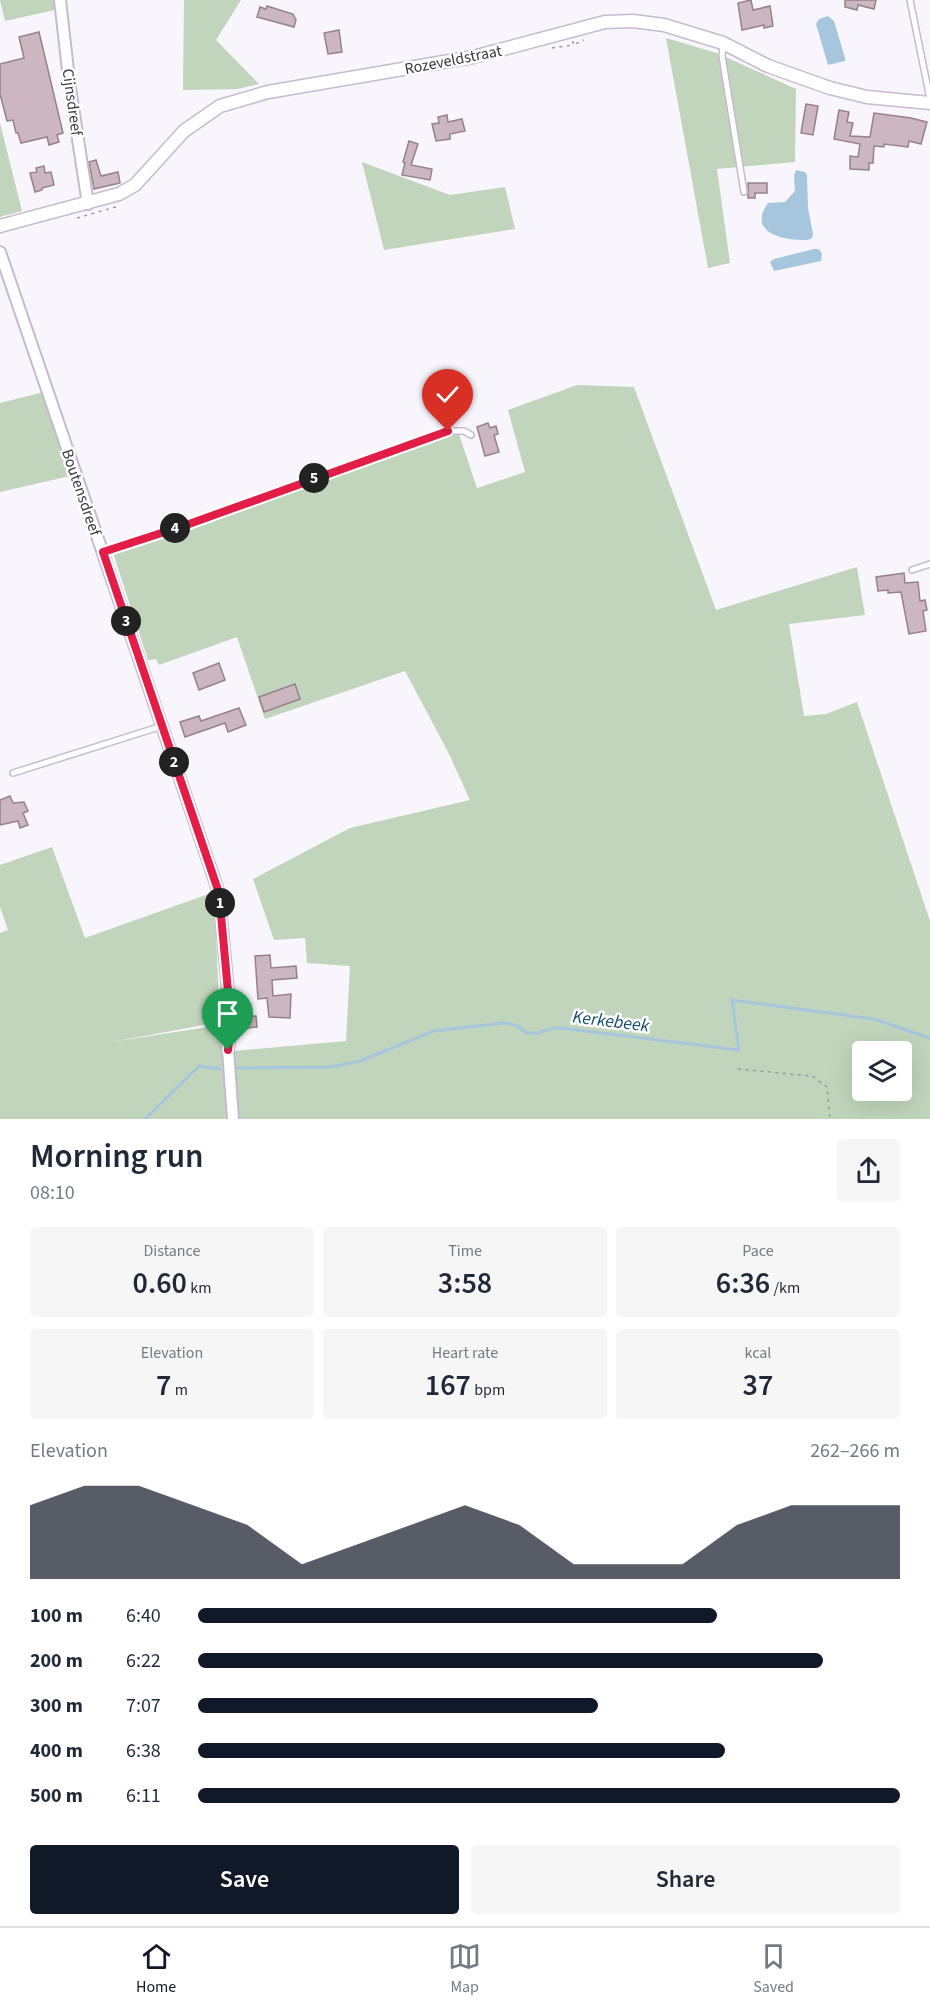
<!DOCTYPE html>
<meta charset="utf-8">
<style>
:root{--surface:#fff;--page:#f6f6f7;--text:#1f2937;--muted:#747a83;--line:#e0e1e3;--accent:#111827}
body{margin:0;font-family:"Source Sans 3",sans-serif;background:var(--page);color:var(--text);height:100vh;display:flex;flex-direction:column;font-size:22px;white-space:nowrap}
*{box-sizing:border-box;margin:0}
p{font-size:20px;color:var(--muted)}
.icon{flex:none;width:33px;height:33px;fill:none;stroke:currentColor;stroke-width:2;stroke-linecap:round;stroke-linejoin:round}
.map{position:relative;height:1119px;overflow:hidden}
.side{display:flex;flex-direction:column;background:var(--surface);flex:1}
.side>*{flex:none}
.controls{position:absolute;left:852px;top:1041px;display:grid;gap:12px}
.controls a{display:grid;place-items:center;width:60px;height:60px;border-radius:6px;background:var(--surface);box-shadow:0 6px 24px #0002;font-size:30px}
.pin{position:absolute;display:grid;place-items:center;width:51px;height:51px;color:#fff;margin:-62px -26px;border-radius:50% 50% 50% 0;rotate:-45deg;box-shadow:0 0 6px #0007}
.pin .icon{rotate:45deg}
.km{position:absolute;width:30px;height:30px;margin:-15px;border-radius:50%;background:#222;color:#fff;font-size:16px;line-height:30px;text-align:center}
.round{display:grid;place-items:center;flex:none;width:63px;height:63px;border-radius:6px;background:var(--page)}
.headline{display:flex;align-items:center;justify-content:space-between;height:102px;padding:0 30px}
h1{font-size:33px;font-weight:600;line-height:45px}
.stats{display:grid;grid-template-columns:repeat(3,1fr);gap:9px;height:102px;padding:6px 30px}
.stats div{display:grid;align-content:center;border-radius:6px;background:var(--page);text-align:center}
.stats b{font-size:30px;font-weight:600}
.stats small{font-size:16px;font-weight:400}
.stats p{font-size:16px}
.chart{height:168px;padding:12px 30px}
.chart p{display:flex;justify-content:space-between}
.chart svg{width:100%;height:108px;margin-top:6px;fill:var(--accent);opacity:.7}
.primary-button{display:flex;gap:12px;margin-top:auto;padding:12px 30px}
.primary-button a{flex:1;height:69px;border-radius:6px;background:var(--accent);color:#fff;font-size:24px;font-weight:600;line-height:69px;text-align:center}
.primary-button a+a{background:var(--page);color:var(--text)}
ul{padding:0 30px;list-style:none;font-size:20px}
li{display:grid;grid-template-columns:96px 72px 1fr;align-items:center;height:45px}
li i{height:15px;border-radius:8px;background:var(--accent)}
.menu{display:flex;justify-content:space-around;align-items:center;height:84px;border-top:2px solid var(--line);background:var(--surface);font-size:16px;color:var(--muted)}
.menu a{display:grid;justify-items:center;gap:3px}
.menu .on{color:var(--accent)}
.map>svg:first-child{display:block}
</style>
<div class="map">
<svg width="930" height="1119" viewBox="0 0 930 1119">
<rect width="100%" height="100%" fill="#f9f5fd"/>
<!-- green -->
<g fill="#c0d5bb" fill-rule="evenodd">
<polygon points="0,0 54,0 55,10 5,21"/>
<polygon points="184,0 241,0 216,40 259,84 237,89 183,90"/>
<polygon points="666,38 717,53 796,89 795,162 717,169 730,263 708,268"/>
<polygon points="0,123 22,211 0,217"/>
<polygon points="362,162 450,195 505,187 515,229 384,250"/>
<path d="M577,385L634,387L716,610L857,567L865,615L789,624L804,716L826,714L857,702L930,921V1119H0V933L8,930L0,907V865L52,847L85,938L214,892L220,1022L112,1042L220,1025L223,1052L346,1041L350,966L307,963L305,938L274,940L253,879L350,828L470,800L448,752L405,671L265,719L237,637L159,665L156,659L148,660L113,553L276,496L448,431H458L477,488L525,472L508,410ZM862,1052H902V1090H862Z"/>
<polygon points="44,392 59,435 58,440 70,476 0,492 0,403"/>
</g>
<!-- water -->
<g fill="#a5c6dd">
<polygon points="828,16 834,21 845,58 845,61 828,65 816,24 819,19"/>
<path d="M796,170L805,172L807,175L808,208L813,234L812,238L808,240C786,241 746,234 768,203L785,202L795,191L794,176Z"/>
<polygon points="814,249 819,249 822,254 821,261 774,271 770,262 774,259"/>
</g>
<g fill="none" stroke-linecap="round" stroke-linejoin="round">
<!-- stream -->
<g stroke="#a5c6dd" stroke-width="3">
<polyline points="236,1068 330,1067 360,1061 434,1031 503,1023 516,1025 527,1033 537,1033 554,1028 561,1028 739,1050 732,1000 874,1019 930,1038"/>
<polyline points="145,1119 199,1066 220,1069"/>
</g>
</g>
<!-- building -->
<g fill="#ccb6bf" stroke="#97818a" stroke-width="1.5">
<polygon points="751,0 753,10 770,6 773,26 764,28 764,25 742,30 738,3"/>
<polygon points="845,0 876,0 874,9 858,5 857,10 845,7"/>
<polygon points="267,6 293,14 296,20 294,27 257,17 260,7 266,9"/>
<polygon points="339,30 342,52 328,54 324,33"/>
<polygon points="39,32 63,133 57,135 59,142 49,145 47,137 21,143 18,133 16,133 13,120 7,121 0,94 0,64 24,58 19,37"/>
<polygon points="806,104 818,106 813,135 801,133"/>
<polygon points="839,110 849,112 847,122 853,123 850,136 870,137 874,113 911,118 927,122 921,144 909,141 908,147 884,144 884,147 874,146 873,163 869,163 869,170 850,169 850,156 858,157 860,144 834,139"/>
<polygon points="447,115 448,122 462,119 465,131 450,134 450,139 436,141 432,124 439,123 438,117"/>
<polygon points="409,141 418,144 411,165 432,169 430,180 402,175 405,163 403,162"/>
<polygon points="96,160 101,176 118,172 120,183 94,189 89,162"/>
<polygon points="44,166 45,173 51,172 54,185 42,188 42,190 35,192 30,173 37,172 36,168"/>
<polygon points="748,183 767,183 767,193 755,193 755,198 748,198"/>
<polygon points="488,423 490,428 496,426 498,434 494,435 499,452 485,456 477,427"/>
<polygon points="904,573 905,583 918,582 920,601 925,600 927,610 923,611 926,631 909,634 901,592 888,593 888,590 878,591 876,577"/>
<polygon points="219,663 225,680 199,690 193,673"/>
<polygon points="295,684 300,699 264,712 259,697"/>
<polygon points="239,708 246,725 228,732 225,723 185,737 180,722 199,716 201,721"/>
<polygon points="10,796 13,803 24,802 28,811 23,813 28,825 20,828 18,821 0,825 0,800"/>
<polygon points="270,955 271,968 296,966 297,978 272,980 273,996 291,994 290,1018 269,1017 267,998 258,999 255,956"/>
<polygon points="256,1016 257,1027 238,1029 238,1017"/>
</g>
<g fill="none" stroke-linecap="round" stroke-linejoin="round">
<defs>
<g id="service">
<polyline points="910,0 930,99"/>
<polyline points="723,45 722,56 744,192"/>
<polyline points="103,552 189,524 448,431 464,431 471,435"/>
<polyline points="912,570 930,564"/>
<polyline points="13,773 162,726"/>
</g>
<g id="minor">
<polyline points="60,0 70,88 88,204"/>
<polyline points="0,252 219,893 231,1024 228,1050 233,1119"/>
</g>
<polyline id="tertiary" points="0,226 119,194 135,185 184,131 220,106 268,92 473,57 605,22 633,21 664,25 723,43 768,66 830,88 867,97 930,103"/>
</defs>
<!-- service casing -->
<use href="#service" stroke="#c6bbce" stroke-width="8"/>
<!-- minor casing -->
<use href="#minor" stroke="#c6bbce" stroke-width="14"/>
<!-- tertiary casing -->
<use href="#tertiary" stroke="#c6bbce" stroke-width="15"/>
<!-- path -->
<g stroke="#9c989f" stroke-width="1.5" stroke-dasharray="3 4.5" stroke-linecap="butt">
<polyline points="573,41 573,45 584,40"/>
<polyline points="552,48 573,45"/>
<polyline points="77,218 116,207"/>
<polyline points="738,1069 812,1076 827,1087 830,1119"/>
</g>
<!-- service -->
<use href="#service" stroke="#fff" stroke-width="5"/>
<!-- minor -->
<use href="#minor" stroke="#fff" stroke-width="10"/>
<!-- tertiary -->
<use href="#tertiary" stroke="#fff" stroke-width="12"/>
</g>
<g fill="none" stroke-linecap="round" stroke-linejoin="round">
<defs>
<polyline id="route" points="228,1050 231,1024 219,893 103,552 189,524 448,431"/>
</defs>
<!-- route casing -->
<use href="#route" stroke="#fff" stroke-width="12"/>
<!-- route -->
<use href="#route" stroke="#e11d48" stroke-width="8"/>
</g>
<g text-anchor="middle" stroke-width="5" stroke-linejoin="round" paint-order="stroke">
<!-- street labels -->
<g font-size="16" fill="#3d3940" stroke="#fff">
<text transform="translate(453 59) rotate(-11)" y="6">Rozeveldstraat</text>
<text transform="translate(73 102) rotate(82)" y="6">Cijnsdreef</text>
<text transform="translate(82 492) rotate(71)" y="6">Boutensdreef</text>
</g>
<!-- water labels -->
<g font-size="18" font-style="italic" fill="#114a6a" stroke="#fff">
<text transform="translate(611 1021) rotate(7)" y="6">Kerkebeek</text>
</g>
</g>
</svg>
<div class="controls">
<a><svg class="icon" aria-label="layers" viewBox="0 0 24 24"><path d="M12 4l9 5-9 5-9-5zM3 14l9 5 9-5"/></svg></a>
</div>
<div class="pin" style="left:228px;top:1050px;background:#1e9e55"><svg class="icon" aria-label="arrive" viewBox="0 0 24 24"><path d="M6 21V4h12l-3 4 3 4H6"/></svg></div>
<div class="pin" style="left:448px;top:431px;background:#d93025"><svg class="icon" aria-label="check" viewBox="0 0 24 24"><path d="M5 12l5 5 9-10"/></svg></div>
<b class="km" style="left:220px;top:903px">1</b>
<b class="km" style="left:174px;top:762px">2</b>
<b class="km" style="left:126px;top:621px">3</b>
<b class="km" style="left:175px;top:528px">4</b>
<b class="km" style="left:314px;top:478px">5</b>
</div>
<section class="side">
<div class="headline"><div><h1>Morning run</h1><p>08:10</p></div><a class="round"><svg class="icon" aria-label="share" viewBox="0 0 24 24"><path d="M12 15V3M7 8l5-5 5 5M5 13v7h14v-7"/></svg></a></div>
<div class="stats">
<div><p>Distance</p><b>0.60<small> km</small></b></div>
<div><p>Time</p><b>3:58</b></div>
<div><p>Pace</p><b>6:36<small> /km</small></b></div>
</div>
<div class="stats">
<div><p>Elevation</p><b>7<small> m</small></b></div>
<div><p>Heart rate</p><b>167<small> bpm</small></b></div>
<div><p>kcal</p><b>37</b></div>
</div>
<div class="chart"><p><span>Elevation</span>262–266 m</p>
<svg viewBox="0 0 160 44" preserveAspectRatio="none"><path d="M0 44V14L10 6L20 6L30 14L40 22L50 38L60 30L70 22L80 14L90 22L100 38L110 38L120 38L130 22L140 14L150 14L160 14V44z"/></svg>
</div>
<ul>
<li><b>100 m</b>6:40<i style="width:74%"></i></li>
<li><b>200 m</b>6:22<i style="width:89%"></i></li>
<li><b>300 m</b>7:07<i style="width:57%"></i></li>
<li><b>400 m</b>6:38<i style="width:75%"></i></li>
<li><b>500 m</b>6:11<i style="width:100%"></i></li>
</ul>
<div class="primary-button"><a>Save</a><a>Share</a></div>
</section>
<nav class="menu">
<a class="on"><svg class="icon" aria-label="home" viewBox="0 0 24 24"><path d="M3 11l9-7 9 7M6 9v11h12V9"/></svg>Home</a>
<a><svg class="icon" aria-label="map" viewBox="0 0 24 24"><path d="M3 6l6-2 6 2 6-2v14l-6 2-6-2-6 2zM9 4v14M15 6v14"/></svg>Map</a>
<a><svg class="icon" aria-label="saved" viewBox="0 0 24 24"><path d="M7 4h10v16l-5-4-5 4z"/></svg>Saved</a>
</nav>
